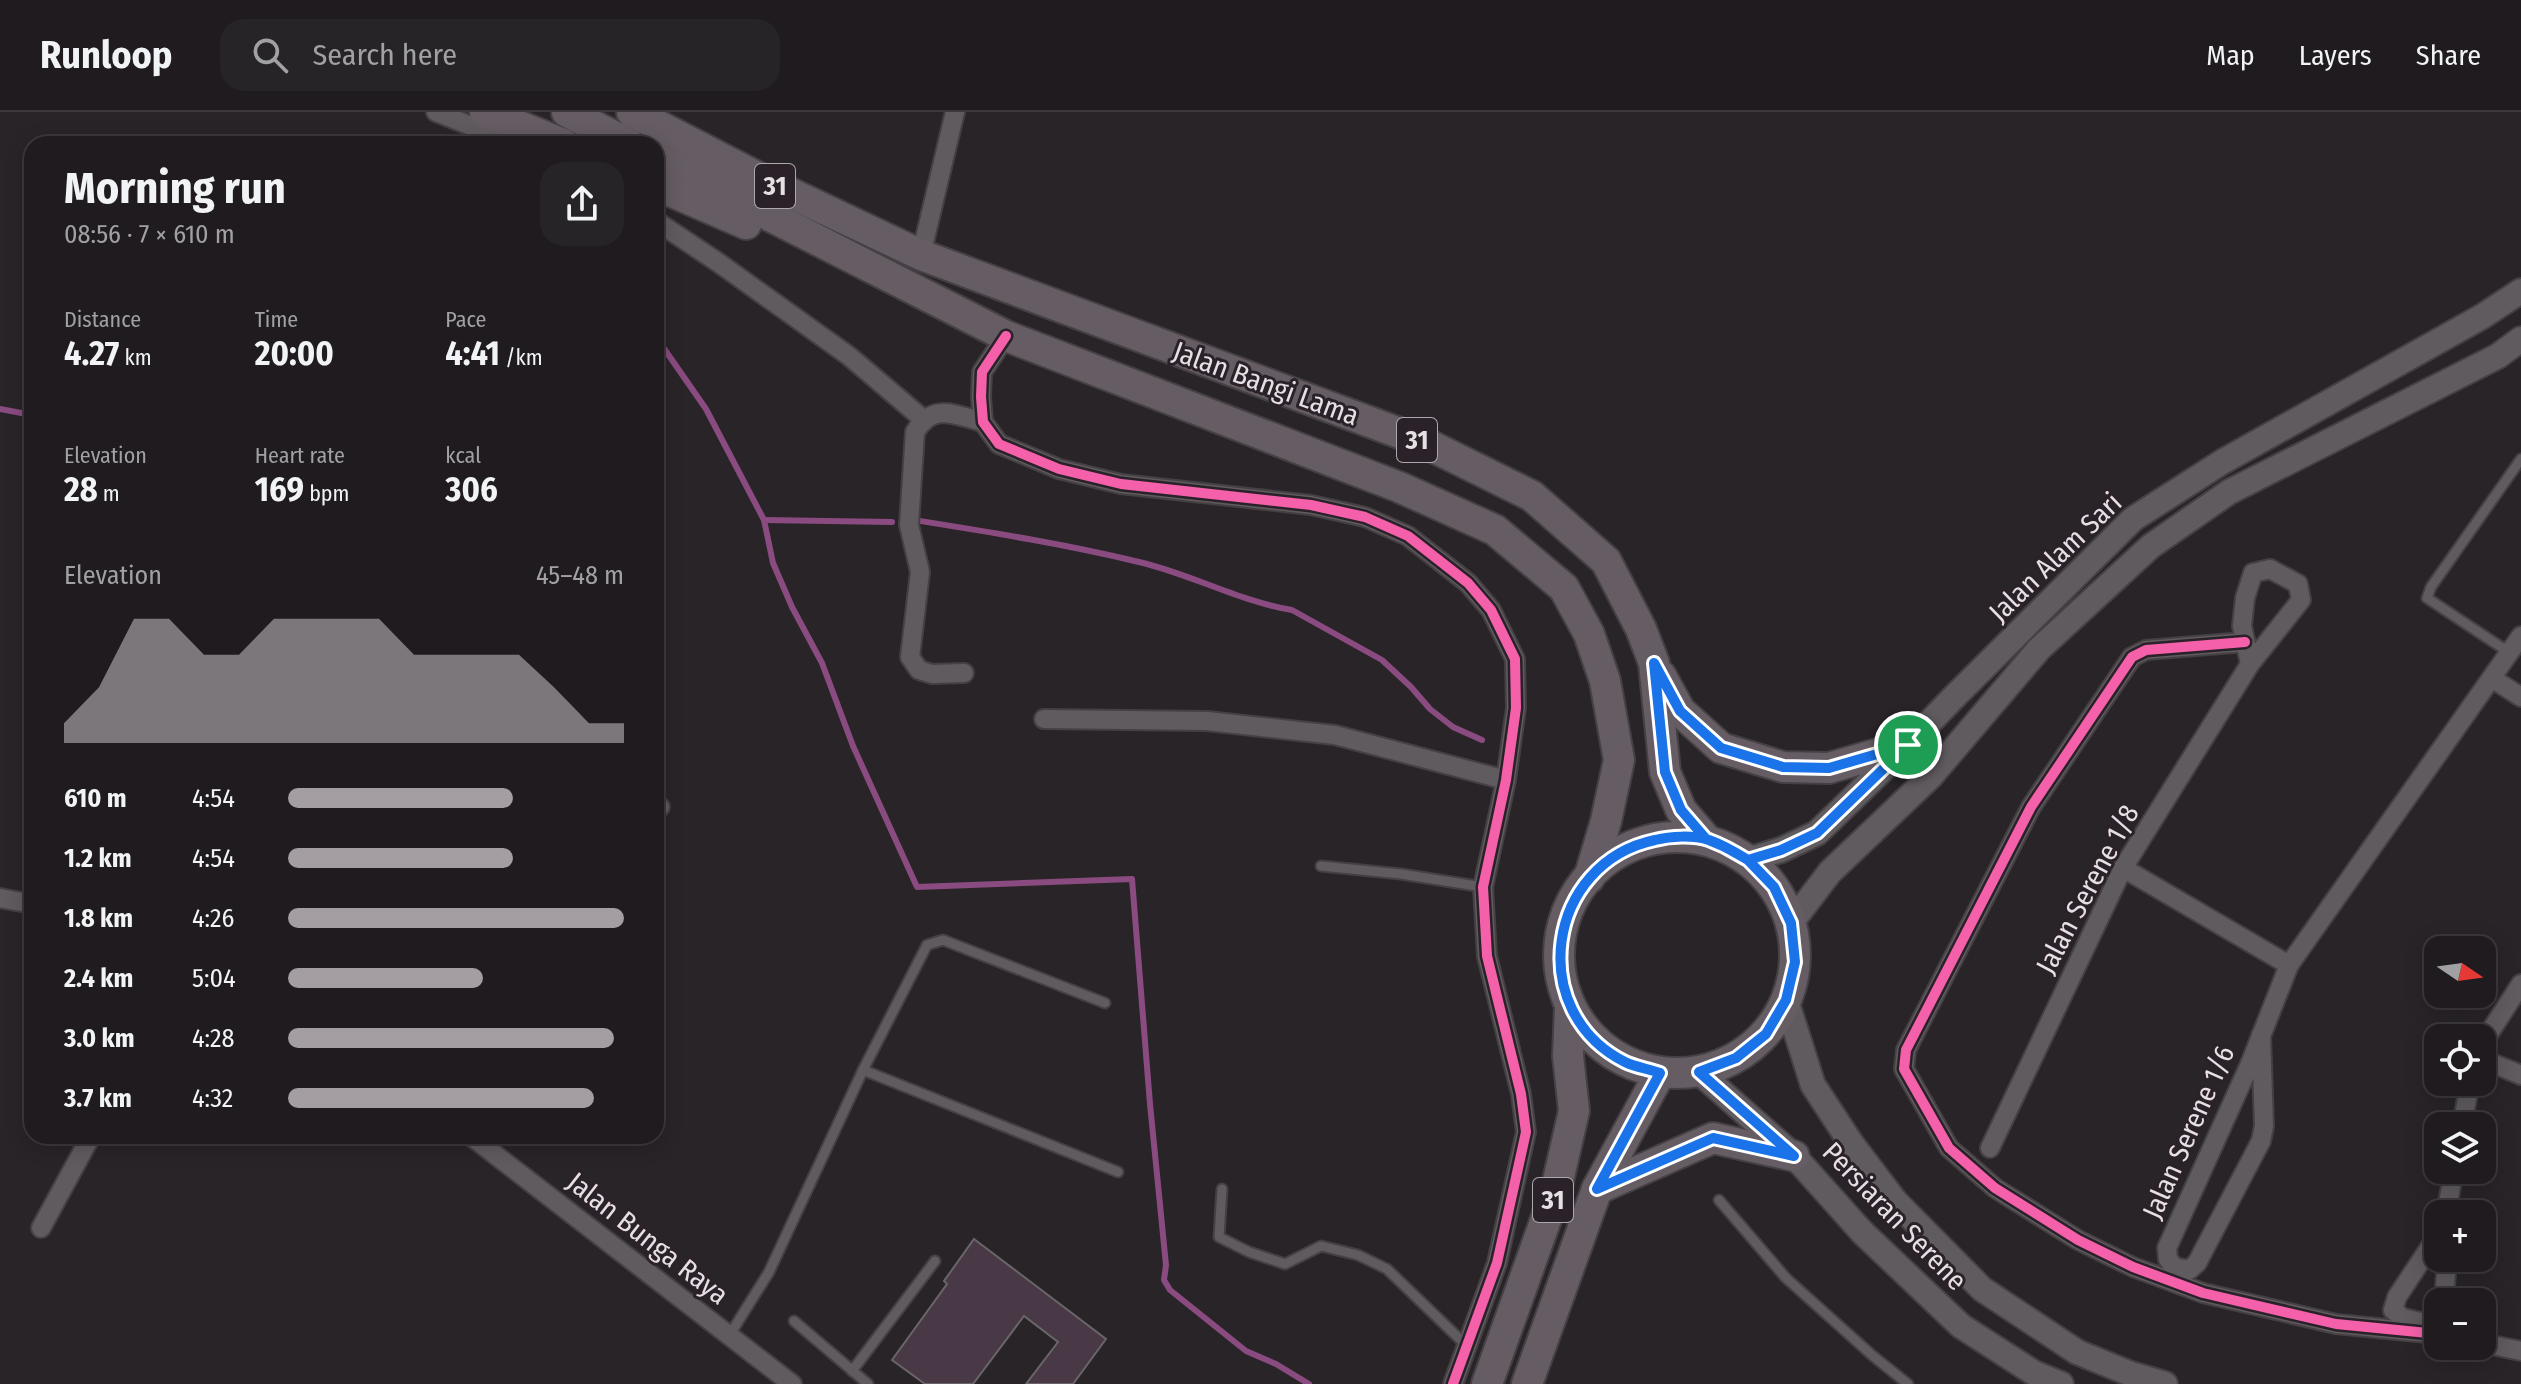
<!DOCTYPE html>
<meta charset="utf-8">
<style>
:root{--surface:#1f1b1e;--page:#272427;--text:#f1f3f6;--muted:#a1a1a4;--line:#3c393c;--accent:#a49ea3}
body{margin:0;font-family:"Fira Sans Condensed",sans-serif;background:var(--page);color:var(--text);height:100vh;display:flex;flex-direction:column;font-size:30px;white-space:nowrap}
*{box-sizing:border-box;margin:0}
p{font-size:26px;color:var(--muted)}
.icon{flex:none;width:44px;height:44px;fill:none;stroke:currentColor;stroke-width:2;stroke-linecap:round;stroke-linejoin:round}
.map{position:relative;flex:1;overflow:hidden}
.panel{position:absolute;left:24px;top:24px;width:640px;height:1008px;display:flex;flex-direction:column;background:var(--surface);border-radius:24px;box-shadow:0 4px 20px #0003,0 0 0 2px var(--line)}
.panel>*{flex:none}
.needle{width:52px;rotate:103deg}
.buttons{position:absolute;left:2424px;top:824px;display:grid;gap:16px}
.buttons a{display:grid;place-items:center;width:72px;height:72px;border-radius:16px;background:var(--surface);box-shadow:0 4px 20px #0003,0 0 0 2px var(--line);font-size:40px}
.pin{position:absolute;display:grid;place-items:center;width:68px;height:68px;color:#fff;margin:-34px;border:4px solid #fff;border-radius:50%;box-shadow:0 2px 8px #0007}
.round{display:grid;place-items:center;flex:none;width:84px;height:84px;border-radius:24px;background:var(--page)}
.head{display:flex;align-items:center;justify-content:space-between;height:136px;padding:0 40px}
h1{font-size:44px;font-weight:700;line-height:60px}
.stats{display:grid;grid-template-columns:repeat(3,1fr);gap:12px;height:136px;padding:8px 40px}
.stats div{display:grid;align-content:center}
.stats b{font-size:34px;font-weight:700}
.stats small{font-size:22px;font-weight:400}
.stats p{font-size:22px}
.chart{height:224px;padding:16px 40px}
.chart p{display:flex;justify-content:space-between}
.chart svg{width:100%;height:144px;margin-top:8px;fill:var(--accent);opacity:.7}
ul{padding:0 40px;list-style:none;font-size:26px}
li{display:grid;grid-template-columns:128px 96px 1fr;align-items:center;height:60px}
li i{height:20px;border-radius:10px;background:var(--accent)}
header{display:flex;align-items:center;gap:48px;box-sizing:border-box;height:112px;padding:0 40px;background:var(--surface);border-bottom:2px solid var(--line)}
header strong{font-size:38px}
nav{display:flex;gap:44px;margin-inline-start:auto;font-size:28px}
.search{width:560px;height:72px;background:var(--page);display:flex;align-items:center;gap:20px;box-sizing:border-box;padding:0 28px;border-radius:24px;color:var(--muted);font-size:30px}
.map>svg:first-child{display:block}
</style>
<header>
<strong>Runloop</strong>
<div class="search"><svg class="icon" aria-label="search" viewBox="0 0 24 24"><circle cx="10" cy="10" r="6"/><path d="M15 15l6 6"/></svg>Search here</div>
<nav><a>Map</a><a>Layers</a><a>Share</a></nav>
</header>
<div class="map">
<svg width="2521" height="1272" viewBox="0 0 2521 1272">
<rect width="100%" height="100%" fill="#292428"/>
<g fill="none" stroke-linecap="round" stroke-linejoin="round">
<!-- stream -->
<g stroke="#8a4b80" stroke-width="6">
<polyline points="656,225 706,297 764,408 773,451 792,495 822,551 853,634 917,775 1132,767 1150,992 1166,1153 1164,1168 1170,1178 1246,1239 1276,1252 1309,1272"/>
<polyline points="0,297 32,303"/>
<polyline points="764,408 892,410"/>
<path d="M914,408C989,420 1065,432 1139,450C1191,462 1238,489 1292,498L1382,548L1411,575L1430,597L1453,615L1482,628"/>
</g>
</g>
<!-- building -->
<polygon fill="#493946" stroke="#696568" stroke-width="2" points="974,1127 1106,1227 1073,1272 1026,1272 1058,1230 1024,1204 973,1272 925,1272 892,1248 947,1172 944,1169"/>
<g fill="none" stroke-linecap="round" stroke-linejoin="round">
<defs>
<g id="service">
<polyline points="2510,541 2427,486 2431,475 2521,347"/>
<polyline points="1321,754 1401,762 1483,775"/>
<polyline points="863,958 1118,1060"/>
<polyline points="1222,1077 1219,1125 1249,1140 1285,1152 1321,1134 1358,1143 1387,1157 1467,1234"/>
<polyline points="1719,1088 1786,1166 1873,1244 1908,1272"/>
<polyline points="794,1209 868,1272"/>
<polyline points="729,1224 769,1160 863,958 927,833 943,828 1105,891"/>
<polyline points="852,1259 935,1149"/>
</g>
<g id="minor">
<polyline points="436,0 516,32"/>
<polyline points="656,109 719,151 849,244 923,307"/>
<polyline points="921,143 955,0"/>
<polyline points="1006,224 982,260 981,285 983,310 999,332 1059,357 1121,372 1311,393 1365,405 1408,424 1468,471 1491,498 1515,547 1516,596 1506,668 1483,775 1487,844 1521,982 1526,1020 1497,1151 1453,1272"/>
<polyline points="2245,530 2146,538 2132,545 2031,695 1906,938 1904,957 1949,1036 1995,1076 2078,1128 2133,1155 2203,1181 2336,1212 2438,1222"/>
<path d="M964,561L932,562L919,558L910,545L920,460L909,413L915,320C933,290 955,303 983,310"/>
<polyline points="2493,567 2521,585"/>
<polyline points="1044,607 1207,609 1335,623 1506,668"/>
<polyline points="656,695 660,695"/>
<polyline points="2123,756 2289,853"/>
<polyline points="0,786 32,792"/>
<polyline points="2261,923 2264,1014 2261,1029 2197,1151 2189,1158 2174,1155 2168,1147 2167,1136 2250,952 2289,853 2521,524"/>
<polyline points="2482,932 2521,872"/>
<polyline points="2482,947 2521,963"/>
<polyline points="2462,1014 2470,970"/>
<polyline points="471,1024 792,1272"/>
<polyline points="1990,1036 2123,756 2250,552 2242,514 2245,486 2253,461 2270,457 2298,472 2301,488 2250,552"/>
<polyline points="2446,1102 2454,1058"/>
<polyline points="41,1116 91,1024"/>
<polyline points="2438,1123 2397,1185 2393,1198 2403,1206 2430,1212 2438,1206"/>
<polyline points="2444,1190 2447,1146"/>
<polyline points="2482,1231 2521,1239"/>
</g>
<g id="tertiary">
<polyline points="1748,748 1781,738 1817,721 1908,633 1952,587 2133,407 2222,350 2483,204 2521,179"/>
<polyline points="1791,811 1830,760 1931,664 2039,537 2151,434 2229,380 2498,244 2521,227"/>
<polyline points="1786,888 1813,973 1851,1031 1895,1089 1982,1177 2077,1240 2131,1262 2165,1272"/>
<polyline points="1699,960 1794,1044 1862,1120 1961,1214 2034,1261 2061,1272"/>
</g>
<g id="primary">
<polyline points="485,0 563,32"/>
<polyline points="567,0 629,32"/>
<polyline points="632,0 765,69 921,143 1421,329 1532,384 1606,449 1641,517 1654,551 1665,660 1681,698 1706,727"/>
<polyline points="656,46 1006,224 1399,375 1495,418 1564,476 1589,522 1605,569 1619,648 1606,709 1589,766"/>
<polyline points="656,73 746,112"/>
<polyline points="1661,564 1680,599 1721,636 1783,655 1829,656 1908,633"/>
<circle cx="1677" cy="843" r="118"/>
<polyline points="1597,1077 1713,1026 1794,1044"/>
<polyline points="1487,1272 1555,1082 1574,999 1568,944 1570,895"/>
<polyline points="1527,1272 1597,1077 1660,961"/>
</g>
</defs>
<!-- service casing -->
<use href="#service" stroke="#444043" stroke-width="13"/>
<!-- minor casing -->
<use href="#minor" stroke="#444043" stroke-width="22"/>
<!-- tertiary casing -->
<use href="#tertiary" stroke="#444043" stroke-width="28"/>
<!-- primary casing -->
<use href="#primary" stroke="#444043" stroke-width="34"/>
<!-- service -->
<use href="#service" stroke="#605b5f" stroke-width="9"/>
<!-- minor -->
<use href="#minor" stroke="#605b5f" stroke-width="18"/>
<!-- tertiary -->
<use href="#tertiary" stroke="#605b5f" stroke-width="24"/>
<!-- primary -->
<use href="#primary" stroke="#655c64" stroke-width="30"/>
<defs>
<g id="cycleway">
<polyline points="1006,224 982,260 981,285 983,310 999,332 1059,357 1121,372 1311,393 1365,405 1408,424 1468,471 1491,498 1515,547 1516,596 1506,668 1483,775 1487,844 1521,982 1526,1020 1497,1151 1453,1272"/>
<polyline points="2245,530 2146,538 2132,545 2031,695 1906,938 1904,957 1949,1036 1995,1076 2078,1128 2133,1155 2203,1181 2336,1212 2438,1222"/>
</g>
</defs>
<!-- cycleway casing -->
<use href="#cycleway" stroke="#2b2229" stroke-width="15"/>
<!-- cycleway -->
<use href="#cycleway" stroke="#f560ab" stroke-width="10"/>
</g>
<g fill="none" stroke-linecap="round" stroke-linejoin="round">
<defs>
<path id="route" d="M1908,633L1817,721L1781,738L1748,748C1735,740 1723,733 1709,728C1693,723 1671,724 1655,728C1546,751 1525,900 1625,950C1635,955 1649,957 1660,961L1597,1077L1713,1026L1794,1044L1699,960L1736,946L1766,922L1786,888L1795,850L1791,811L1774,775L1748,748L1725,735L1706,727L1681,698L1665,660L1654,551L1680,599L1721,636L1783,655L1829,656L1908,633"/>
</defs>
<!-- route casing -->
<use href="#route" stroke="#fff" stroke-width="16"/>
<!-- route -->
<use href="#route" stroke="#1a73e8" stroke-width="10"/>
</g>
<g text-anchor="middle" stroke-width="6" stroke-linejoin="round" paint-order="stroke">
<!-- shield labels -->
<g fill="#2b2229" stroke="#aea7ad" stroke-width="2">
<rect x="755" y="52" width="40" height="44" rx="6"/>
<rect x="1397" y="306" width="40" height="44" rx="6"/>
<rect x="1533" y="1066" width="40" height="44" rx="6"/>
</g>
<g font-size="26" font-weight="bold" fill="#e6e0e5">
<text x="775" y="83">31</text>
<text x="1417" y="337">31</text>
<text x="1553" y="1097">31</text>
</g>
<!-- street labels -->
<g font-size="28" fill="#e6e0e5" stroke="#2b2229">
<text transform="translate(1266 271) rotate(20)" y="10">Jalan Bangi Lama</text>
<text transform="translate(2055 445) rotate(-44)" y="10">Jalan Alam Sari</text>
<text transform="translate(2087 777) rotate(-62)" y="10">Jalan Serene 1/8</text>
<text transform="translate(2188 1020) rotate(-66)" y="10">Jalan Serene 1/6</text>
<text transform="translate(1895 1104) rotate(46)" y="10">Persiaran Serene</text>
<text transform="translate(648 1126) rotate(38)" y="10">Jalan Bunga Raya</text>
</g>
</g>
</svg>
<div class="buttons">
<a><svg class="needle" viewBox="-14 -14 28 28"><path d="M0-13l5 13h-10z" fill="#e53935"/><path d="M0 13l5-13h-10z" fill="#a1a1a4"/></svg></a>
<a><svg class="icon" aria-label="locate" viewBox="0 0 24 24"><circle cx="12" cy="12" r="6"/><path d="M12 2v4M12 18v4M2 12h4M18 12h4"/></svg></a>
<a><svg class="icon" aria-label="layers" viewBox="0 0 24 24"><path d="M12 4l9 5-9 5-9-5zM3 14l9 5 9-5"/></svg></a>
<a>+</a>
<a>−</a>
</div>
<div class="pin" style="left:1908px;top:633px;background:#1e9e55"><svg class="icon" aria-label="arrive" viewBox="0 0 24 24"><path d="M6 21V4h12l-3 4 3 4H6"/></svg></div>
<section class="panel">
<div class="head"><div><h1>Morning run</h1><p>08:56 · 7 × 610 m</p></div><a class="round"><svg class="icon" aria-label="share" viewBox="0 0 24 24"><path d="M12 15V3M7 8l5-5 5 5M5 13v7h14v-7"/></svg></a></div>
<div class="stats">
<div><p>Distance</p><b>4.27<small> km</small></b></div>
<div><p>Time</p><b>20:00</b></div>
<div><p>Pace</p><b>4:41<small> /km</small></b></div>
</div>
<div class="stats">
<div><p>Elevation</p><b>28<small> m</small></b></div>
<div><p>Heart rate</p><b>169<small> bpm</small></b></div>
<div><p>kcal</p><b>306</b></div>
</div>
<div class="chart"><p><span>Elevation</span>45–48 m</p>
<svg viewBox="0 0 160 44" preserveAspectRatio="none"><path d="M0 44V38L10 27L20 6L30 6L40 17L50 17L60 6L70 6L80 6L90 6L100 17L110 17L120 17L130 17L140 27L150 38L160 38V44z"/></svg>
</div>
<ul>
<li><b>610 m</b>4:54<i style="width:67%"></i></li>
<li><b>1.2 km</b>4:54<i style="width:67%"></i></li>
<li><b>1.8 km</b>4:26<i style="width:100%"></i></li>
<li><b>2.4 km</b>5:04<i style="width:58%"></i></li>
<li><b>3.0 km</b>4:28<i style="width:97%"></i></li>
<li><b>3.7 km</b>4:32<i style="width:91%"></i></li>
</ul>
</section>
</div>
